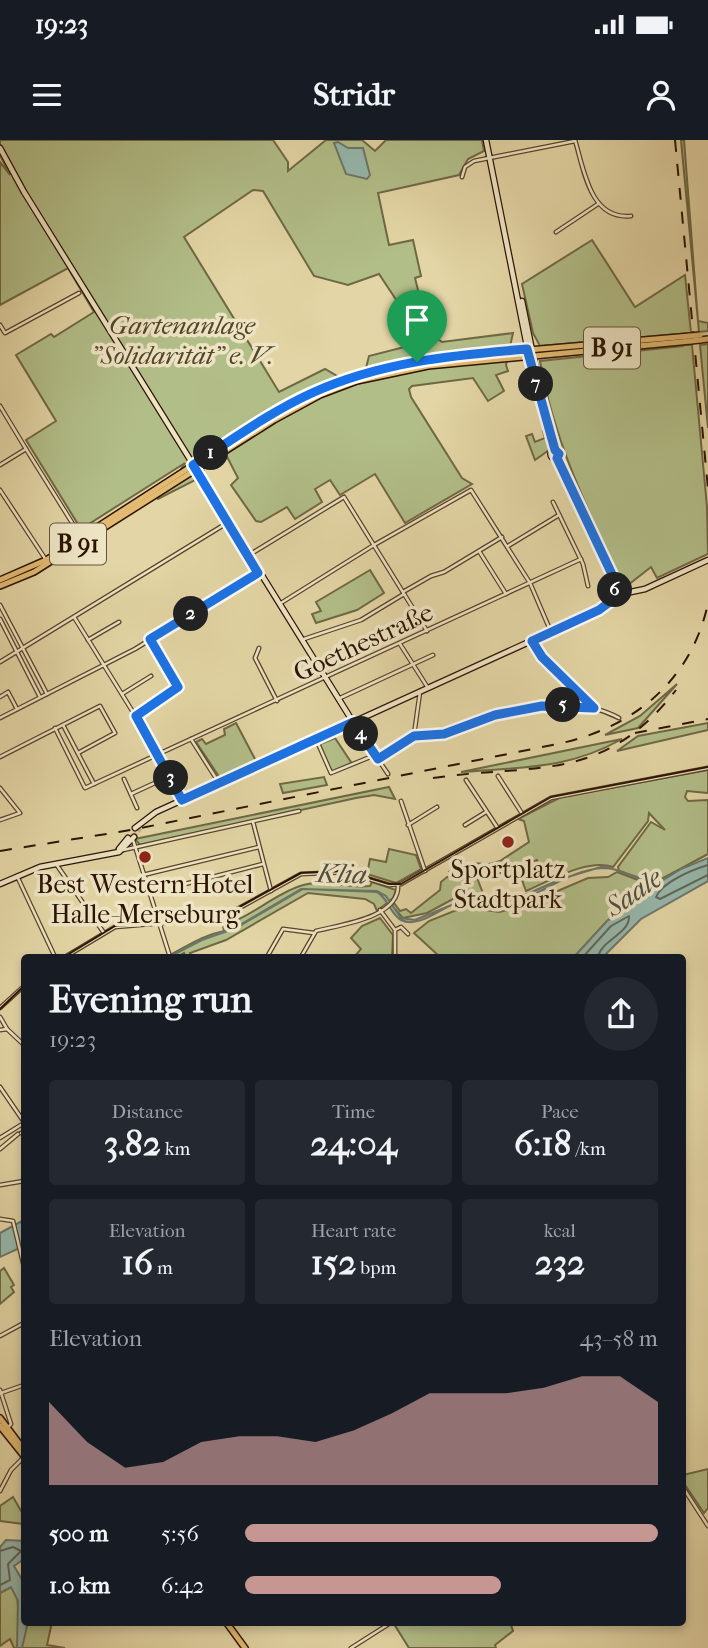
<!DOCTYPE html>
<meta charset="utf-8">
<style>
:root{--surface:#171b24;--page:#242831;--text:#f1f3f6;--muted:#9ea1a6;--accent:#c59692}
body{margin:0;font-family:"IM FELL French Canon",serif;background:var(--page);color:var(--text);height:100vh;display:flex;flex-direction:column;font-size:26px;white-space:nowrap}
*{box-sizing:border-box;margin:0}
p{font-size:23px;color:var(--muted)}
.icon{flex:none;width:38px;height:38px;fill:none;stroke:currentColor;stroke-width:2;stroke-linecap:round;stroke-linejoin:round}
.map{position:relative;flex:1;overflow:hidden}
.panel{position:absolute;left:21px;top:814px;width:665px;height:672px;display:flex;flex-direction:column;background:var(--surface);border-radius:7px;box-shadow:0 4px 10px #0003}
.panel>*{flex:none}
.pin{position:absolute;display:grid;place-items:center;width:60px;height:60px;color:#fff;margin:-72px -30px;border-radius:50% 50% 50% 0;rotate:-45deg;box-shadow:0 0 7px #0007}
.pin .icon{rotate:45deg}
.km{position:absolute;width:35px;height:35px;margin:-18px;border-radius:50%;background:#222;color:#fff;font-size:19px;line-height:35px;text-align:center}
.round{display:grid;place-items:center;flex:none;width:74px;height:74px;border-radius:37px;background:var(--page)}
.head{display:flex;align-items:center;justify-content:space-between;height:119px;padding:0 28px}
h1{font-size:38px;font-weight:700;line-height:52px}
.stats{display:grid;grid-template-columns:repeat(3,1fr);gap:10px;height:119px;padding:7px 28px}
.stats div{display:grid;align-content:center;border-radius:7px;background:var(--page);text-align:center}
.stats b{font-size:35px;font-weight:700}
.stats small{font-size:19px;font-weight:400}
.stats p{font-size:19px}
.chart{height:196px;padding:14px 28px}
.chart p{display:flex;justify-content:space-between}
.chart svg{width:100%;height:126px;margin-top:7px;fill:var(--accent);opacity:.7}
ul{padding:0 28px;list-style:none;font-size:23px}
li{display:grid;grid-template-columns:112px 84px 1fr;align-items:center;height:52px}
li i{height:18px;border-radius:9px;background:var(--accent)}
.status{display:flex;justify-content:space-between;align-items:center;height:49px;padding:0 35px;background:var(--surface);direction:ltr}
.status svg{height:19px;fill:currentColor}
header{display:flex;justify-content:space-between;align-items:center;height:91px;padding:0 28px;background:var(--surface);font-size:32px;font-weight:700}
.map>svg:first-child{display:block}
</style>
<div class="status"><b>19:23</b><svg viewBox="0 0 49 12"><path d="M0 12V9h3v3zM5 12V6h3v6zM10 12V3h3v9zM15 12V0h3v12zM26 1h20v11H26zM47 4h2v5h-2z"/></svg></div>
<header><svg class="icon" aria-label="menu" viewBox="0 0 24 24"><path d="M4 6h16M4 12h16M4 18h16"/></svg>Stridr<svg class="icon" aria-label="person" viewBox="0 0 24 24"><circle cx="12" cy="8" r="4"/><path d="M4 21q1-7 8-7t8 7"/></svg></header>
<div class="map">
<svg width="708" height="1508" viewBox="0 0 708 1508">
<rect width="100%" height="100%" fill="#e3d5a5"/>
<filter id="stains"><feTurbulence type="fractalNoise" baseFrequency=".00286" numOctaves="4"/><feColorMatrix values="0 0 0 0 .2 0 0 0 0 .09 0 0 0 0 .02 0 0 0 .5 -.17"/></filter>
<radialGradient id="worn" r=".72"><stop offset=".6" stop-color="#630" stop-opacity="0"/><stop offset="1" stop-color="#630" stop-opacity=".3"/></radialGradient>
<!-- green -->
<g fill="#b2be88" stroke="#6f6845" stroke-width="2" fill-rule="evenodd">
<path d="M0,0H273L288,22V31L326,0H362L375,11L386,0H482L484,11L468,19L459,35L378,53L389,105L413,100L421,136L415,138L420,158L426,157L434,196L442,202L513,193L506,225L508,231L496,235L504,251L488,261L473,238L412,246L409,249L411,257L462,338L472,344L405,383L375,334L340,355L330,340L315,349L322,362L295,379L287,367L261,382L256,381L231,345L238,338L223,309L200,324L204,331L203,339L197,343L195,340L158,359L155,354L183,333L181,329L185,323L81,389L26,300L56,281L16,215L51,194L54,197L94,172L68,128L0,165V22L10,35L0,15ZM253,50L263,51L314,136L348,145L379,134L424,202L369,216L366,228L339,237L325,229L279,252L184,97Z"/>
<polygon points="681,0 684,0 698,181 708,183 708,191 699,192"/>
<polygon points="592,100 635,167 685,135 691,193 540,206 533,193 522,144"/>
<polygon points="708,204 708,288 700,205"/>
<path d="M684,205H692L707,367L708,414L657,438L651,427L628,445L622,442C588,371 553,299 540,221L684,206L543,217Z"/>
<polygon points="543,291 545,291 549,310 535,320 526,296 532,294 535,302 545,298"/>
<polygon points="370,430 384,453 357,470 316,483 312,474 321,471 316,462"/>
<polygon points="677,544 638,588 605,595 640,576"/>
<polygon points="236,583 256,621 220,638 196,602 202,599 206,604 225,595 224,589"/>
<polygon points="708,583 708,590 617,611 638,596"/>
<polygon points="335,598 353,625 331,633 318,605"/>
<path d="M622,599C567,630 521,627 461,632Z"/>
<path d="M708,630V653L687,651L685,657L688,661L708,660V714L654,743L619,731L618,727L651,682L665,690L649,673L648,681L613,727C587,718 550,741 526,751L522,740L543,734L537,720L498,734L450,731C458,724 476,721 486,725L500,721L529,702L524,681L518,679L561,657Z"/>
<polygon points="324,637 327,645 283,653 280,644"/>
<polygon points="389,647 395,659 374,655 356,658 140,705 135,699"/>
<polygon points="389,709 416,715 421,729 396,743 367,734 370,719 386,722"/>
<polygon points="617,732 654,746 607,781 574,817 440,817 414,793 429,781 464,767 499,772 520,767 588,738 608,737"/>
<polygon points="447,737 458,740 477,738 486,761 453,759 427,773 403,778 392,766 394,763 400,771 406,769 411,773 440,750 441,742"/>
<path d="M372,742L396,750L393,758L377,771L374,764L365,759L308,753L226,800L190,813L192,817H186L184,813L177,817L172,814C191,804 201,796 224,791L223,786C251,777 273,755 300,746C323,738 347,749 370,746Z"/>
<polygon points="380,778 393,795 392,817 354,817 361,809 351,798 362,786"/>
<polygon points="4,1128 14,1145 11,1147 14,1152 0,1164 0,1131"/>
<polygon points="708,1329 708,1368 704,1373 683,1342 683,1335"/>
<polygon points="13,1357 24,1376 24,1384 0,1381 0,1366"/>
<polygon points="11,1447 17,1455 19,1480 27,1483 52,1482 47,1505 65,1508 14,1508 10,1499 0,1506 0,1453"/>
<polygon points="397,1482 510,1482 513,1491 495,1505 496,1508 409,1508 394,1484"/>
</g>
<!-- water -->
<g fill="#96b8ad" stroke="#6c7669" stroke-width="2">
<polygon points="338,2 348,8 363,8 370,35 367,39 346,34 334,3"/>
<path d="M708,718V741L641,779L603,817H574L607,781L655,746C640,740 620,728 604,728C568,729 537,759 504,766C487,770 473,759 456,763C441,768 418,789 401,780C390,774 388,758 377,752L303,749L236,788L202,800L169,817L201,800L238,786L301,749L377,751L386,756L401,778L415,780L461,761L502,765L561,739L604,726L657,744L681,729Z"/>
<polygon points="24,1080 24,1106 0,1117 0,1093"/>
<polygon points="6,1400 24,1401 24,1419 14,1426 24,1443 24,1482 28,1482 22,1508 17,1508 18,1461 11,1447 0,1453 0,1407"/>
</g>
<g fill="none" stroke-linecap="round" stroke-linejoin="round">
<!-- shore -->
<g stroke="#616658" stroke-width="2">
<path d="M708,725C692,730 662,742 656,757L660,759L708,735"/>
<path d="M583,817L611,786L629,776C630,794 601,800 598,817"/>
<polyline points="0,1411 13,1407 21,1411 8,1424 10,1440 0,1445"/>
</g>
<!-- secondary-tunnel -->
<polyline stroke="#beae84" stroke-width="4.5" stroke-dasharray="4.5 2" stroke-linecap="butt" points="134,697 141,687"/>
<defs>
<g id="street">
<path d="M575,0C584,30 590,80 631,76"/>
<polyline points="462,37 465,27 474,21 575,1"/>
<polyline points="556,92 598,64"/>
<polyline points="0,185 5,193 79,153"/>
<polyline points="0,266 26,309 0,325"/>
<polyline points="26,309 81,397"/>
<polyline points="0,350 46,420"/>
<polyline points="553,362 583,424 588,446"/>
<polyline points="508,406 559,375"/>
<polyline points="479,411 506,454"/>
<polyline points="249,415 344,357 427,491"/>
<polyline points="403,452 431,436 444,432 502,397"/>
<polyline points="281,463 374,405 471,350 530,443 551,492"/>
<polyline points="0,465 47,554"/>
<polyline points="74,477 159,614 182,660"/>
<polyline points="0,479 40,557"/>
<polyline points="304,499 361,480 404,454"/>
<polyline points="88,500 119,482"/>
<polyline points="532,501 542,517 594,567"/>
<polyline points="400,504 428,548"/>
<polyline points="259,508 255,518 277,561"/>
<polyline points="0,522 227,383"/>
<polyline points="122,554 151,536"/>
<polyline points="0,557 8,552 17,569"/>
<polyline points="338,559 433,515"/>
<polyline points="136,576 178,547 150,499"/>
<polyline points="0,578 135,509 258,433"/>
<polyline points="353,582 388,634"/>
<polyline points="63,585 94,644"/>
<polyline points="55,588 85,648 581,419"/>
<polyline points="414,595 420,552"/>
<polyline points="191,599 219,643"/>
<polyline points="316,599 331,633 375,615"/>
<polyline points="0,617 100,566 115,593 78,613"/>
<path d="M378,619C388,613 403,597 414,596C425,594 435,597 446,594C502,576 562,548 619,578"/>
<polyline points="498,636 521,672"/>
<polyline points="124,639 137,668"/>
<polyline points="466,640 497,687"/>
<polyline points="0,648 20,673 0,680"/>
<polyline points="131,654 170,636"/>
<polyline points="401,661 425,731"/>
<polyline points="253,682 271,751"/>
<polyline points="408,685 437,667"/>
<polyline points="465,685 486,672"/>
<polyline points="133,700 170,817"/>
<polyline points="123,710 299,671"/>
<polyline points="56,724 104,793"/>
<polyline points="143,735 259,707"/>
<polyline points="17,736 55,817"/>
<polyline points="147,750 167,744 181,745 263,724"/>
<polyline points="380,770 395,790 395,817"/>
<polyline points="395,790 401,787 408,794"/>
<polyline points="65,817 115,787 186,781 232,772 301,734 346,732 389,745 401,744 551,658 708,628"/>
<polyline points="267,817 283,789 314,793"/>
<path d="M301,817L316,791C339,785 400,778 398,745"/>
<polyline points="0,868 24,846"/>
<polyline points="0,877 7,889 24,905"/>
<polyline points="0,890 7,889"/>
<polyline points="0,947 24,982"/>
<polyline points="21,993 24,993"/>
<polyline points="0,998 24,983"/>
<polyline points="0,1009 18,994"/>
<polyline points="0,1045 24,1041"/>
<polyline points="0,1079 13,1081 24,1127"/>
<polyline points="0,1196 24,1183"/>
<polyline points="0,1250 11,1284 7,1289"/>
<polyline points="1,1253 24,1245"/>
<polyline points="682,1346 708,1386"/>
<polyline points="0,1351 11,1330 24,1317"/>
<polyline points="351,1508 392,1482"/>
</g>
<g id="secondary">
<polyline points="486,0 529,216 554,310"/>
<polyline points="0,8 24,52 353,582"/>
<polyline points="522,161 539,245"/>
<circle cx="555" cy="314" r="4.5"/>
<polyline points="557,318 618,447"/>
<polyline points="626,453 645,449 708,420"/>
<polyline points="616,458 623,459 626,453"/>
<polyline points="616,458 613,453 618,447"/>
<polyline points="135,688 156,672 586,476 616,458"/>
<polyline points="119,709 128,698"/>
<polyline points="0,744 40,727 119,712 134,697"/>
</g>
<g id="primary">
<polyline points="700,200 708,199"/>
<polyline points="0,440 46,420 271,275 335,243 393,226 446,217 690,196"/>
<polyline points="0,446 34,432 274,280 320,255 357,241 428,226 691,201"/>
<polyline points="0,1278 24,1310"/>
<polyline points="0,1286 24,1316"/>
<polyline points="226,1482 245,1508"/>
</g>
</defs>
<!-- street casing -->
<use href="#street" stroke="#5a442b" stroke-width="5"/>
<!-- secondary casing -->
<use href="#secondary" stroke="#2c1302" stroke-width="7"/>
<!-- primary casing -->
<use href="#primary" stroke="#2c1302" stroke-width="8"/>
<!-- street -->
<use href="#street" stroke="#ede4c4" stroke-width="2.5"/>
<!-- secondary -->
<use href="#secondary" stroke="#ede4c4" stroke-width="4.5"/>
<!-- primary -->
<use href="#primary" stroke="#e2ba72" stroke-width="5"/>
<!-- tram -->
<g stroke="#2c1302" stroke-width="2">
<polyline points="64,817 115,786 186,781 232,771 301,733 346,731 389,744 401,744 551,657 708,627"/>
<polyline points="0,869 24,846"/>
</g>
<!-- rail -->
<g stroke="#2c1302" stroke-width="2" stroke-dasharray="12 12" stroke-linecap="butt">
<polyline points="675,0 708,349"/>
<polyline points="635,593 708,579"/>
<path d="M433,638C536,623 603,644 676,550"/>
<path d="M0,711L131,690L562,603C636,586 692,539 708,463"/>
</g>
<defs>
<g id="primary-bridge">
<polyline points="690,196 700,195"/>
<polyline points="691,201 700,200"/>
</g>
</defs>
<!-- primary-bridge casing -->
<use href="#primary-bridge" stroke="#2c1302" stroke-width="8" stroke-linecap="butt"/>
<!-- primary-bridge -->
<use href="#primary-bridge" stroke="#e2ba72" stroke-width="5"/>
</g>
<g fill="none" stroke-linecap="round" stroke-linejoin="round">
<defs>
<path id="route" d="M527,209L555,310L559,314L557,318L618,447L614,451L615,458L599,470L532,501L542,517L594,568L542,566L495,575L444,594L414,596L378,619L353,582L182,660L136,576L178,547L150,499L258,433L193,325C232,300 270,272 312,253C380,222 454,215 527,209Z"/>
</defs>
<!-- route casing -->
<use href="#route" stroke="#fff" stroke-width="14"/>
<!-- route -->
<use href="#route" stroke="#1a73e8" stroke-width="9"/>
</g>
<!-- markers -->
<g fill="#8f2418" stroke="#ede4c4" stroke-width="2.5">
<circle cx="508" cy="702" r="7"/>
<circle cx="145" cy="717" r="7"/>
</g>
<g text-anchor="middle" stroke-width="7" stroke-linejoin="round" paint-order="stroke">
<!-- shield labels -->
<g fill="#ede4c4" stroke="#66523c" stroke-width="2">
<rect x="584" y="187.5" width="56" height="41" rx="5"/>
<rect x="50" y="383.5" width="56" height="41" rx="5"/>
</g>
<g font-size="24" font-weight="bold" fill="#2c1302">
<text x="612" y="216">B 91</text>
<text x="78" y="412">B 91</text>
</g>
<!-- park labels -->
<g font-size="26" font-style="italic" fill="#54462a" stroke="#ede4c4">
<text x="182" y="194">Gartenanlage<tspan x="182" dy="30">"Solidarität" e. V.</tspan></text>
</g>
<!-- street labels -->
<g font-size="26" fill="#2c1302" stroke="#ede4c4">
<text transform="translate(363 502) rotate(-25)" y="9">Goethestraße</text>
</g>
<!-- poi labels -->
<g font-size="26" fill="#2c1302" stroke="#ede4c4">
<text x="508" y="738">Sportplatz<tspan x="508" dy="30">Stadtpark</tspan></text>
<text x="145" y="753">Best Western Hotel<tspan x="145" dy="30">Halle-Merseburg</tspan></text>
</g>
<!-- water labels -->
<g font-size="28" font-style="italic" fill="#514d3e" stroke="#ede4c4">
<text transform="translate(342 733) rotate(2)" y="10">Klia</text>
<text transform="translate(633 752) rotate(-35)" y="10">Saale</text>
</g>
</g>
<rect width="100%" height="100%" filter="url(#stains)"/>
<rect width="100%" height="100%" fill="url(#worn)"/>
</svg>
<div class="pin" style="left:417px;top:222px;background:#1e9e55"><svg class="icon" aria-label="arrive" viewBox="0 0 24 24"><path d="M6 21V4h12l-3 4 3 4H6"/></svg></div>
<b class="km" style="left:211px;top:313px">1</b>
<b class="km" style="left:191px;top:474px">2</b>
<b class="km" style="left:171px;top:638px">3</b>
<b class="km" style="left:361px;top:594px">4</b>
<b class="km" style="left:563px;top:565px">5</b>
<b class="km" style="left:615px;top:450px">6</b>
<b class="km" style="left:536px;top:244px">7</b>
<section class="panel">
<div class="head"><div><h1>Evening run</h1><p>19:23</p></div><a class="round"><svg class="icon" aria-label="share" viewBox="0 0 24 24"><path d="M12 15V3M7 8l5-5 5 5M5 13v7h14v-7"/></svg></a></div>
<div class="stats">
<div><p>Distance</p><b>3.82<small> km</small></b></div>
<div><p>Time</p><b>24:04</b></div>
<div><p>Pace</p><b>6:18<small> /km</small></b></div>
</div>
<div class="stats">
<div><p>Elevation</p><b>16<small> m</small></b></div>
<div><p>Heart rate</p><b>152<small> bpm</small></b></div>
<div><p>kcal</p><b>232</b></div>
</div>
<div class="chart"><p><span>Elevation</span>43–58 m</p>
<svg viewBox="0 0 160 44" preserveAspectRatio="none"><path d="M0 44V15L10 29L20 38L30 36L40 29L50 27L60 27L70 29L80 25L90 19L100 12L110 12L120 12L130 10L140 6L150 6L160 15V44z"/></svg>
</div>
<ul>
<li><b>500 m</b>5:56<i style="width:100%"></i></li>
<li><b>1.0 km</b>6:42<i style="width:62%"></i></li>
</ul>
</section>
</div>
